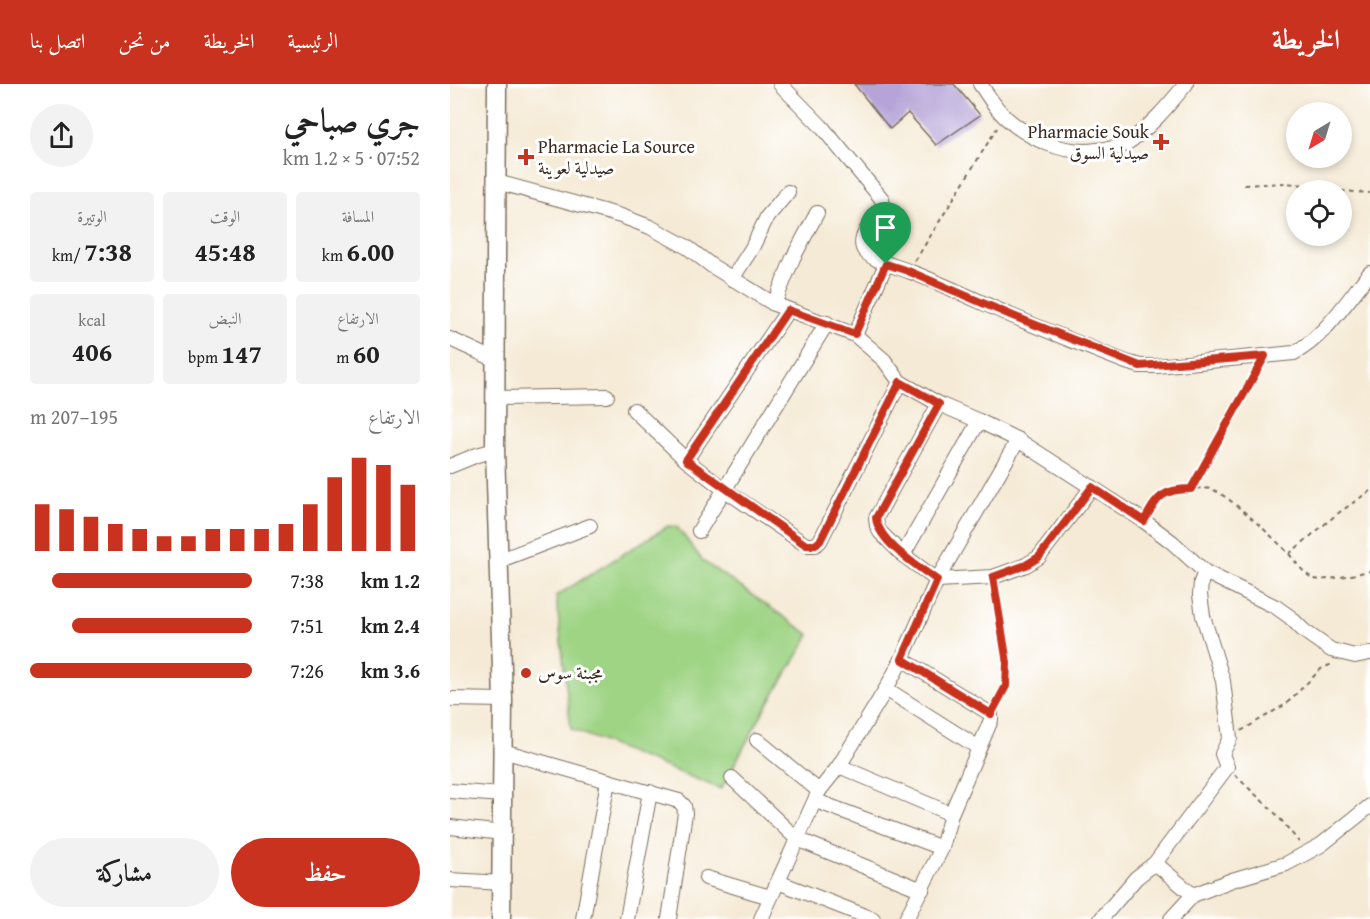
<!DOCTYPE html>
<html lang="ar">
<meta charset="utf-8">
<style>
:root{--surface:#fff;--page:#f2f2f2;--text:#222;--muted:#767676;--accent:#c8321e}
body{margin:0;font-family:"Gentium Book Plus",Amiri,serif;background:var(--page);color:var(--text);direction:rtl;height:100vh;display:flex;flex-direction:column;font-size:22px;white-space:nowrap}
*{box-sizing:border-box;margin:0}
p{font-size:20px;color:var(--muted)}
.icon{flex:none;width:33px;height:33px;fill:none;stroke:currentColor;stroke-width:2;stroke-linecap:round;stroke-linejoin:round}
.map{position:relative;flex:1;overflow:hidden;direction:ltr}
.side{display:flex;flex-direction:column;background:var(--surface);width:450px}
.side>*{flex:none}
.needle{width:39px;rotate:218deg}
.tools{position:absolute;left:836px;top:18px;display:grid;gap:12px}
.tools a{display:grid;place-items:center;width:66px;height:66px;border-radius:50%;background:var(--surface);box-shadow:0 3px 9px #0003;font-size:30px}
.pin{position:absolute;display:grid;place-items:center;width:51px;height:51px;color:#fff;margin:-62px -26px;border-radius:50% 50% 50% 0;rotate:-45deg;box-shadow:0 0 6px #0007}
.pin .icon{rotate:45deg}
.round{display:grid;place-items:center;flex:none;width:63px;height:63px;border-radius:32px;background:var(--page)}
.headline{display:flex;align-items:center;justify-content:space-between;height:102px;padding:0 30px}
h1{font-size:33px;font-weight:700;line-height:45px}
.metrics{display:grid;grid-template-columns:repeat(3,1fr);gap:9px;height:102px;padding:6px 30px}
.metrics div{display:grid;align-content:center;border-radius:6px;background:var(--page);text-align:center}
.metrics b{font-size:26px;font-weight:700}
.metrics small{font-size:16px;font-weight:400}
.metrics p{font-size:16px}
.chart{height:168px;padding:12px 30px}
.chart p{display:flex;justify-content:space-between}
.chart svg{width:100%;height:108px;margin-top:6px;stroke:var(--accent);stroke-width:6}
.button{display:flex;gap:12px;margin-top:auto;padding:12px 30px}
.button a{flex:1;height:69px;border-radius:36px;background:var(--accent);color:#fff;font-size:24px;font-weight:700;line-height:69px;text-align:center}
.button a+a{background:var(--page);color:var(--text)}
ul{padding:0 30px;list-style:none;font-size:20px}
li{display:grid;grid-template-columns:96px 72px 1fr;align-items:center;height:45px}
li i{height:15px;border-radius:8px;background:var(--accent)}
header{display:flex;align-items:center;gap:36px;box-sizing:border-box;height:84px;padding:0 30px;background:var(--accent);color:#fff}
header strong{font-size:28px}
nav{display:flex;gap:33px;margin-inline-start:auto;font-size:21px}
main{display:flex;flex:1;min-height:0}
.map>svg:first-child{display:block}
</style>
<header>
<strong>الخريطة</strong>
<nav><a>الرئيسية</a><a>الخريطة</a><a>من نحن</a><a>اتصل بنا</a></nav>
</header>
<main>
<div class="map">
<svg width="920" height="835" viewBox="0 0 920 835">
<rect width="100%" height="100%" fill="#fff"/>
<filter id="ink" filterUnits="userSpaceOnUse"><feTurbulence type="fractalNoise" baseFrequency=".0167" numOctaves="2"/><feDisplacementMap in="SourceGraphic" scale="12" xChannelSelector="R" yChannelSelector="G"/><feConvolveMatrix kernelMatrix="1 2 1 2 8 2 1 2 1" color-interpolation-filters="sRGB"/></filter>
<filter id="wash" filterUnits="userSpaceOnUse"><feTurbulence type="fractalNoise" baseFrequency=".008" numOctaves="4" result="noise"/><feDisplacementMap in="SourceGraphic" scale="24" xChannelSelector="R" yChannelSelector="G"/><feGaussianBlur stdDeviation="1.35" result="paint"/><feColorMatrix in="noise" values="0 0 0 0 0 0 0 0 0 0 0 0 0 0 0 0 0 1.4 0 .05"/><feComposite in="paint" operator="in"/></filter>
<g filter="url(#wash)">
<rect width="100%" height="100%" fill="#f5ead5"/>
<!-- green -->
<polygon fill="#9fd485" stroke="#6d7f52" stroke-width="1.5" points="218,442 227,443 253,477 360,551 313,628 271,705 121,645 106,512"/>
<g id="blocks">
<!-- building -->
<polygon fill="#b6a4d8" points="404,0 504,0 530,31 486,61 458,29 440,45"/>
</g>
</g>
<g filter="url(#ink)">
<use href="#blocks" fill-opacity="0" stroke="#7c6d5e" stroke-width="1.5"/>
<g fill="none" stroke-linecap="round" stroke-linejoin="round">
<defs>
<g id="minor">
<path d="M330,0L371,42L432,115L433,125C426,134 408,151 413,164C418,176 449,183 461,188C495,201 528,217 562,232C600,248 638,263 676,278L690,282H706L844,269C874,254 898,215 920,189"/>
<path d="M530,0C538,11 545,24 555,33C579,55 614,71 647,66C655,65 667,65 674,61C698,46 718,22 736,0"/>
<polyline points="47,98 171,132 200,143 237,163 262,182 324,220 405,251 434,276 450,298 489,320 529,337 568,356 694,437 722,458 755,488 826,523 840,533 854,547 881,566 905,572 920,569"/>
<polyline points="282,195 302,164 317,133 338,108"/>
<polyline points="324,220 343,174 367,129"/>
<polyline points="405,251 436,180"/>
<polyline points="0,255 46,276"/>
<polyline points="46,314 157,312"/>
<polyline points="489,320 426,434 427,442 430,448 453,471 487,496 543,493 576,481 589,473 642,403"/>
<polyline points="184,326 236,376 275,406 356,461 365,461 370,457 450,298"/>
<polyline points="236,376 338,226"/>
<polyline points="0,382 27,371 45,366"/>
<polyline points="249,447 377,239"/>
<polyline points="453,471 529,337"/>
<polyline points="48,477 140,442"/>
<polyline points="755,488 751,498 750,511 753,532 773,597 780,654 772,670 777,683 705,779 743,811 782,796 836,780 871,761 920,722"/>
<polyline points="452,575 541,630 541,636 501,730 492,764 456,835"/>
<polyline points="436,605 529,664"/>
<polyline points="0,615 53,616"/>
<polyline points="307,656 369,707"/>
<polyline points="53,667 158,697"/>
<polyline points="389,682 501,730"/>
<polyline points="282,694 347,755 472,806"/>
<polyline points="0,707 52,711"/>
<polyline points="366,717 492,764"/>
<polyline points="0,743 53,749"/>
<polyline points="256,794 320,813"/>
<polyline points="0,796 53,799"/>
<polyline points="328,798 423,835"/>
<polyline points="133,835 158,697 229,717 234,722 235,729 219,835"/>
<polyline points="177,835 200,708"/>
<polyline points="311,835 369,707 389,682 436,605 452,575 487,496 568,356"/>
<polyline points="651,835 686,794 705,779"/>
<polyline points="721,835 743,811"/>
</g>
<polyline id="major" points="47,0 45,366 53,616 51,835"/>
</defs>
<!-- minor casing -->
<use href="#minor" stroke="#7c6d5e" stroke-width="16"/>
<!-- major casing -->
<use href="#major" stroke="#7c6d5e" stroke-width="21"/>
<!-- path -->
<g stroke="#7c6d5e" stroke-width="2" stroke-dasharray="4.5 4.5" stroke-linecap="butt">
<polyline points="794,101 835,99 856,101 878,106"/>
<polyline points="891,107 920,109"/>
<polyline points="465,177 547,44"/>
<polyline points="741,405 808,285"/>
<path d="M700,426C708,411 720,405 738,405C745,405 754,403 761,405C778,410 825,455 839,470C847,479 854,491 865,495C874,498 909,489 920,487"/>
<polyline points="839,470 887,430 920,407"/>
<path d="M545,506C551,542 567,586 547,620"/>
<polyline points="791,647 836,620 871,585 882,580"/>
<polyline points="785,691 827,731 849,758"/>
</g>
<!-- minor -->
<use href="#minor" stroke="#fff" stroke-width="14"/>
<!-- major -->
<use href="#major" stroke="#fff" stroke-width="18"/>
</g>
</g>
<g fill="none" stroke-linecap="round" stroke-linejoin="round" filter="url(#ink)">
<defs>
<path id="route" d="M436,180L458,187L563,232L690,282L815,272L741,405C711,405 707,414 694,437L642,403L589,473L576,481L543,493L557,579L556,602L541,630L452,575L487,496C468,482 429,459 426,434L489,320L450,298L370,457L365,461H356L236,376L338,226L405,250Z"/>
</defs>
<!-- route casing -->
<use href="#route" stroke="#fff" stroke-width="12"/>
<!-- route -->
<use href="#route" stroke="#c8321e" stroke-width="8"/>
</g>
<!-- markers -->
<g fill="#c8321e" stroke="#fff" stroke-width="2">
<path d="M708 49h6v6h6v6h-6v6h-6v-6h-6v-6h6z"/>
<path d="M73 64h6v6h6v6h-6v6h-6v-6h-6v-6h6z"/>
<circle cx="76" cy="589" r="6"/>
</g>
<g text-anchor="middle" stroke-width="6" stroke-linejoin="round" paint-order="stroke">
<!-- poi labels -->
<g font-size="18" fill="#3b2a1e" stroke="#fff" text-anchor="start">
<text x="699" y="54" text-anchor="end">Pharmacie Souk<tspan x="699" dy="21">صيدلية السوق</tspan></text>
<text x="88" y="69">Pharmacie La Source<tspan x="88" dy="21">صيدلية لعوينة</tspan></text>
<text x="88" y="595">مجبنة سوس</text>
</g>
</g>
</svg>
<div class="tools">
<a><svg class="needle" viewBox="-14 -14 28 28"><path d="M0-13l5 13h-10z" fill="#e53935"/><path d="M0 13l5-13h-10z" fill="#767676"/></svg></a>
<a><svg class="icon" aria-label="locate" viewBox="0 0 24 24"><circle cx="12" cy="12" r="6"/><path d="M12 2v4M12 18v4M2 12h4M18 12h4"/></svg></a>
</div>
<div class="pin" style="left:436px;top:180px;background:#1e9e55"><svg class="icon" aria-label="arrive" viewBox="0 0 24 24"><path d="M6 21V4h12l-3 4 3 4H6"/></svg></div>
</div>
<section class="side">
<div class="headline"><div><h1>جري صباحي</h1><p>07:52 · 5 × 1.2 km</p></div><a class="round"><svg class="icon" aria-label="share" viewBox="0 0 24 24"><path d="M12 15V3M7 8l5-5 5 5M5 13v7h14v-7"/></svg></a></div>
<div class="metrics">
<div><p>المسافة</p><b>6.00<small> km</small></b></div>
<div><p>الوقت</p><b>45:48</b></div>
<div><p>الوتيرة</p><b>7:38<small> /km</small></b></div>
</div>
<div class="metrics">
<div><p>الارتفاع</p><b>60<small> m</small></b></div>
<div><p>النبض</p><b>147<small> bpm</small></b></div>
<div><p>kcal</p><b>406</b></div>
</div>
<div class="chart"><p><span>الارتفاع</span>195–207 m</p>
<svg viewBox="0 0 160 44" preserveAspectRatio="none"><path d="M5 44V25M15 44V27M25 44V30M35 44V33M45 44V35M55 44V38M65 44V38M75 44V35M85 44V35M95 44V35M105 44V33M115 44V25M125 44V14M135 44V6M145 44V9M155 44V17"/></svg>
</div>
<ul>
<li><b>1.2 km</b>7:38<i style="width:90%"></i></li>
<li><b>2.4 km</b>7:51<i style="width:81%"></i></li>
<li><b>3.6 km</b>7:26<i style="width:100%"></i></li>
</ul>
<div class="button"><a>حفظ</a><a>مشاركة</a></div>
</section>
</main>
